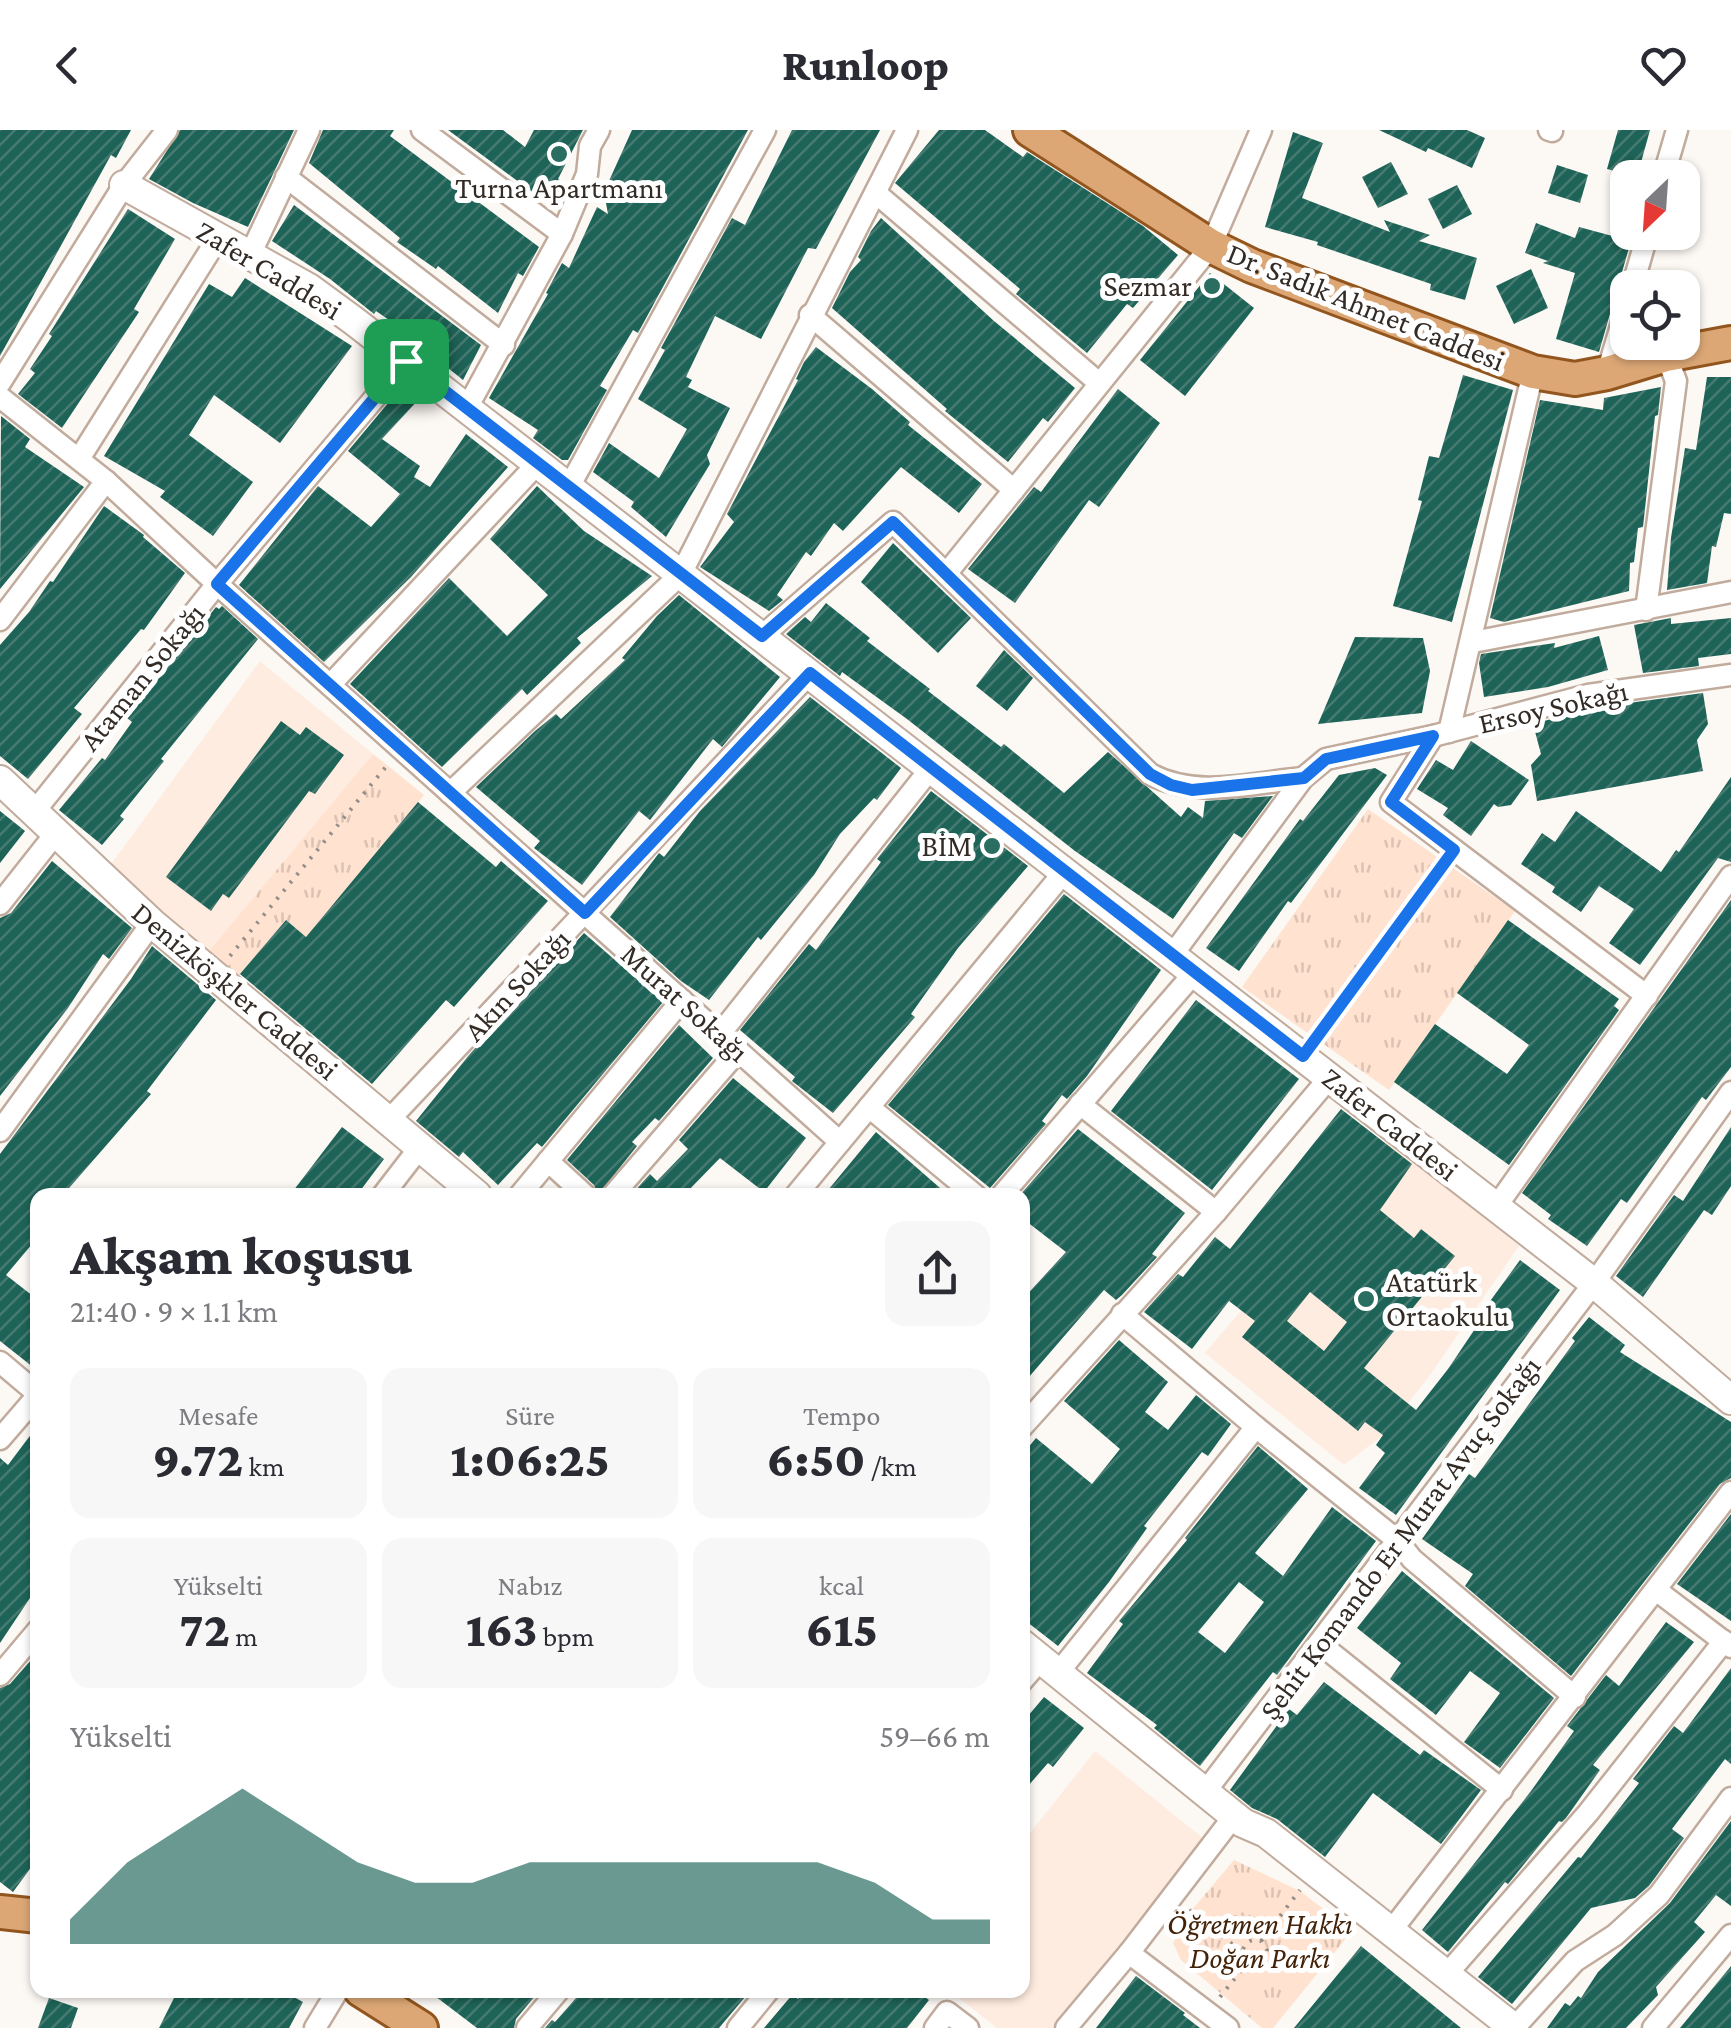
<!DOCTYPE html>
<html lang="tr">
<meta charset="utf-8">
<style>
:root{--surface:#fff;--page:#f7f7f7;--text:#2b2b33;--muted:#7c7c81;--accent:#2a6e62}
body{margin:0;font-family:"Crimson Pro",serif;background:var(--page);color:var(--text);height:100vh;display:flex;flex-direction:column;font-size:38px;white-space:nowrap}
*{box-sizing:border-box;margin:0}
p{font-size:32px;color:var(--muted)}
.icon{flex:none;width:55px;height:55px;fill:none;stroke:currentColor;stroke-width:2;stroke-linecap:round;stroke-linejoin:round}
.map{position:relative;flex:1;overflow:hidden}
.sheet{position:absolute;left:30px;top:1058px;width:1000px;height:810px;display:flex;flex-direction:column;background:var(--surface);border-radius:20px;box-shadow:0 2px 8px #0004}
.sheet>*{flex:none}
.needle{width:65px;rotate:205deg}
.tools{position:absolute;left:1610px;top:30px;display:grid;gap:20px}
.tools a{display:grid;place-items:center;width:90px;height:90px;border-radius:20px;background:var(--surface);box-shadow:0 2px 8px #0004;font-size:50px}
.pin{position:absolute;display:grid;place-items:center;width:85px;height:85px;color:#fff;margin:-42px;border-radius:20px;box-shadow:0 5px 15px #0006}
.round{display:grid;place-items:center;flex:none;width:105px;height:105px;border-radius:20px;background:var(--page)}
.summary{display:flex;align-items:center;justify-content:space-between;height:170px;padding:0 40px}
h1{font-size:55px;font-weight:800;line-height:75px}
.metrics{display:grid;grid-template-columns:repeat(3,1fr);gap:15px;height:170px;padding:10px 40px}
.metrics div{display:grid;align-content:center;border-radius:20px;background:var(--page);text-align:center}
.metrics b{font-size:50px;font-weight:800}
.metrics small{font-size:28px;font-weight:400}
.metrics p{font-size:28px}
.chart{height:280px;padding:20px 40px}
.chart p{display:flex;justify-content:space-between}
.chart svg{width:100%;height:180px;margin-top:10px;fill:var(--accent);opacity:.7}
header{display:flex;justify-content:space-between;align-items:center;height:130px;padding:0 40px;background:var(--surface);font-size:45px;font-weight:800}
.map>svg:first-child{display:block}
</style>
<header><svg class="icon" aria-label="back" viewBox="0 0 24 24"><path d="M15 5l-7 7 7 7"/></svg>Runloop<svg class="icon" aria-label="heart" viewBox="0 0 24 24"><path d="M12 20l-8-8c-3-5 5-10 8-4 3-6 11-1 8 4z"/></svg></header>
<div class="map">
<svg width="1731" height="1898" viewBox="0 0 1731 1898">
<defs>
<pattern id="park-tufts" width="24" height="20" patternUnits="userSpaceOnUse" patternTransform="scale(2.5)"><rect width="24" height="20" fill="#ffe2cf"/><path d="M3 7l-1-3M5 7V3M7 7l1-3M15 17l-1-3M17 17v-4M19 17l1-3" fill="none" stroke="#dbc2b2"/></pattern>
<pattern id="building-hatch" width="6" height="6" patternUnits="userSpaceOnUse" patternTransform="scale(2.5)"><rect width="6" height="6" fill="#1e6357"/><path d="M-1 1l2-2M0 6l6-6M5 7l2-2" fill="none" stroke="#477a71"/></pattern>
</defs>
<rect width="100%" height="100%" fill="#fcf8f4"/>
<!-- built -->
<g fill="#ffece0">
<polygon points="260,531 373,624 209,821 109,737"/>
<polygon points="1386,1010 1519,1116 1430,1245 1382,1306 1344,1335 1205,1223"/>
<polygon points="1095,1621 1204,1709 1052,1898 997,1898 949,1860 1022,1860 1023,1712"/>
</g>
<!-- park -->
<g fill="url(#park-tufts)">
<polygon points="373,624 424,665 306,807 286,790 239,846 209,821"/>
<polygon points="1368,679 1515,781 1389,960 1242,857"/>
<polygon points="1234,1730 1300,1761 1352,1801 1273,1898 1262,1898 1181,1830 1173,1813 1191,1781"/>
</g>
<!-- building -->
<g fill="url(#building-hatch)" fill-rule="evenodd">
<polygon points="0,0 131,0 116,28 111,25 0,226"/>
<polygon points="180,0 294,0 248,97 193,73 149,49"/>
<polygon points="323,0 394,0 390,6 539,117 523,146 518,143 498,183 438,136 436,139 397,112 400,108 309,33"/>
<polygon points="448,0 503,0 525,17 534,0 583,0 558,49 567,55 557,80"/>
<polygon points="632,0 748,0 638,203 633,200 600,256 607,260 568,330 562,330 533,308 538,300 489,268 548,164 546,163 562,133 569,138 597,77 608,84 604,62"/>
<polygon points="792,0 880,0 816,119 808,118 761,209 715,186 686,247 692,250 688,257 730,278 707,325 710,334 666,407 631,377 634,372 593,342 609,313 659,348 687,299 638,269 665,220 661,218 732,88 745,95"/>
<polygon points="939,0 985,0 1023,27 1027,22 1143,96 1178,125 1133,178 1127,174 1087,223 1016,164 1020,159 895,53"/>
<polygon points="1379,0 1467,0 1485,8 1472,38 1428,18 1426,22"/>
<polygon points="1618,0 1650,0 1637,47 1607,39"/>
<polygon points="1293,2 1323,13 1302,68 1390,102 1384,90 1430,105 1419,111 1477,128 1465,170 1430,160 1431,154 1317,115 1318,112 1265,97"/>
<polygon points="1391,32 1408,64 1378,78 1362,47"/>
<polygon points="1557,35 1588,45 1580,73 1548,63"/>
<polygon points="1457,55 1472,84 1443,99 1428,69"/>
<polygon points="294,75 481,215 463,250 419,215 421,212 376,181 374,184 330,149 272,111"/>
<polygon points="128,79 175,109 134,179 139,182 62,298 18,264 35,243 30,239 52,206 49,204"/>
<polygon points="881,88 994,191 1075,258 1048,292 1043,288 1008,332 945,281 947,279 832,178 850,142 861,130 858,127 871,101"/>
<polygon points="1536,93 1575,108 1579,97 1631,111 1599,222 1556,209 1575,143 1543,133 1548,131 1525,123"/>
<polygon points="1531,139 1548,178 1514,194 1496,156"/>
<polygon points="1210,143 1254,178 1185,266 1140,230"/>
<polygon points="245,148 352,216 280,313 214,265 189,305 253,352 213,406 160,367 165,361 104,326 209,154 232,167"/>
<polygon points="816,217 872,259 910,292 908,295 982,354 959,383 901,337 843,401 834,393 811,426 806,422 777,465 783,470 769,481 700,437 734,392 727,384 798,250 796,249 804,232"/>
<polygon points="1463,245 1513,260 1452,492 1393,476 1422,371 1418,370 1429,326 1439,328"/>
<polygon points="1707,247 1731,247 1731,384 1724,383 1716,417 1712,416 1707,453 1667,460 1671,408 1685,318 1696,320"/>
<polygon points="404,254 420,268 382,309 420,336 414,347 430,357 466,304 508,337 411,447 324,532 239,455 318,356 371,397 400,364 348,321"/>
<polygon points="1661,257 1658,285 1655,286 1643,397 1638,398 1634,432 1630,433 1629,461 1504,492 1490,488 1540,270 1603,280 1604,268"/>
<polygon points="1118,259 1160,293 1099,377 1089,370 1015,473 968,439 1034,357 1041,362"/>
<polygon points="1,286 30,309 25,317 84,357 0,459"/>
<polygon points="537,356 584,401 652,446 577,508 581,513 527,565 522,559 442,637 350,554 449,448 507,506 548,465 490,409"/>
<polygon points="104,376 144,405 143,407 185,443 144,500 141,499 74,578 82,584 28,649 0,626 0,515 29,482 50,451 53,452"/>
<polygon points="893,413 971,488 938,523 861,452"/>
<polygon points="679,465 780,547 722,617 713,609 650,690 639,681 582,755 534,718 540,711 476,657 535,601 556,584 561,589 625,530 622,528 657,486"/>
<polygon points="826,473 870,508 867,511 930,559 928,561 1001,617 1004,614 1064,663 1108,622 1181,687 1188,677 1203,688 1205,671 1273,666 1242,708 1234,703 1173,789 1075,721 907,589 842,542 840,546 786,504 805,487 811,492"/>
<polygon points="222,476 258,509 161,629 164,631 120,686 124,689 102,715 59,680 102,628 105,630 132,592 127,588 139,573 216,477 219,479"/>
<polygon points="1671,488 1671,494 1731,488 1731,524 1698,528 1699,536 1643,543 1634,495"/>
<polygon points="1599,506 1608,540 1548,557 1484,567 1479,533 1481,524 1555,513 1554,518"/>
<polygon points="1355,507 1423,508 1430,541 1422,583 1318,594"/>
<polygon points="1004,520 1033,548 1007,581 976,556"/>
<polygon points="1703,563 1708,594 1697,610 1703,641 1537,671 1531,635 1541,624 1533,594 1591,578"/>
<polygon points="810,567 901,638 877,670 874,668 840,704 814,745 761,810 758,807 709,870 681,851 610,787 659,723 664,727 700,681"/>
<polygon points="281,591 300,605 306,597 344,625 315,664 309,661 229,768 223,764 211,781 166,747"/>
<polygon points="1471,611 1529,650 1511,675 1498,677 1494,674 1471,706 1443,685 1448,678 1417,659 1436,630 1453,640"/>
<polygon points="1375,638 1387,645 1291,773 1288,771 1239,841 1206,818 1300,689 1303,691 1339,645"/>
<polygon points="1731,647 1731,732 1718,728 1640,835 1609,813 1634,779 1599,756 1581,782 1552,762 1555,757 1521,734 1542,703 1555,712 1576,681 1661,742 1676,720 1679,722"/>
<polygon points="931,661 1028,736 958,818 911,884 915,887 833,983 792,951 795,947 740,900 809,814 816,820 881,732 877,729"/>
<polygon points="418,672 496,737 501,731 548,771 454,877 446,870 372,954 240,844 286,790 306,807"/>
<polygon points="0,681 25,701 0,733"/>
<polygon points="52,731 132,798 109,829 103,824 68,878 0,966 0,788 11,783"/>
<polygon points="1064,764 1161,840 1087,946 1067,969 1062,965 1042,991 1046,994 990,1058 888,975"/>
<polygon points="1731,770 1731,937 1706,970 1702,967 1627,1073 1621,1069 1587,1116 1548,1089 1551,1085 1522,1063"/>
<polygon points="1508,790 1619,869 1614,876 1619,880 1509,1035 1394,952 1435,894 1507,944 1529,915 1457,863"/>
<polygon points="584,803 663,872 542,1017 537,1013 498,1055 463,1022 459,1027 416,991 469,925 478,915 480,917"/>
<polygon points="152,816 216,870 147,961 151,964 63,1065 38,1065 38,1107 6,1145 38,1170 38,1241 0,1211 0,1024 131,849"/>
<polygon points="1196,870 1299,949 1212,1060 1111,981"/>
<polygon points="679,895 713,928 659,991 655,988 632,1012 637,1016 598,1065 594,1055 567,1030"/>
<polygon points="733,948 806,1008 764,1062 720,1028 684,1065 631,1065 650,1044 657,1051 688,1019 679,1010"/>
<path d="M1341,979L1412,1034L1380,1080L1414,1108L1421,1099L1455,1126L1364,1238L1416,1280L1448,1239L1483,1187L1480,1185L1520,1130L1560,1160L1396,1385L1359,1358L1385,1323L1376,1315L1383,1305L1365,1292L1358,1301L1242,1207L1255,1191L1229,1171L1192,1219L1144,1182L1178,1144L1183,1147L1215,1107L1230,1119ZM1310,1162L1347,1192L1324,1221L1287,1191Z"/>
<polygon points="342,997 384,1029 357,1065 290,1065"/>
<polygon points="1731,997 1731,1056 1712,1085 1704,1080 1643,1167 1616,1146 1674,1065 1683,1071"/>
<polygon points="1078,999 1185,1083 1152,1124 1157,1127 1122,1165 1116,1170 1104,1160 1022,1255 1022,1170 1066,1122 1022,1088 1020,1065"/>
<polygon points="876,1002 948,1065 824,1065"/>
<polygon points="1589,1187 1625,1215 1620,1222 1731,1292 1731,1348 1720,1354 1571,1546 1465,1456 1473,1444 1422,1409 1469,1344 1475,1348 1575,1211 1572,1208"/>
<polygon points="1119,1210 1168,1252 1145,1282 1168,1300 1196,1265 1231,1294 1208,1326 1202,1322 1144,1396 1147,1398 1109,1452 1058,1516 1022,1488 1022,1325 1036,1308 1092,1354 1120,1319 1064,1271"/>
<polygon points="38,1295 38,1456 0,1513 0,1328 8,1335"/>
<path d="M1258,1316L1308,1359L1255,1423L1283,1446L1332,1377L1376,1411L1277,1545L1273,1542L1200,1636L1154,1598L1157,1595L1087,1543L1123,1494L1119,1491L1187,1410L1185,1408ZM1239,1452L1264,1472L1225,1523L1198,1502Z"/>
<polygon points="1731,1384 1731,1491 1677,1454"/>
<polygon points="1402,1441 1554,1568 1500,1638 1464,1612 1500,1563 1470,1541 1436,1585 1390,1549 1401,1533 1357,1498"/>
<polygon points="1666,1492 1694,1512 1593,1635 1600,1640 1566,1688 1562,1692 1559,1691 1508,1754 1505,1752 1448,1822 1422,1800 1531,1661 1574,1601 1567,1596 1606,1545 1619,1556"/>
<polygon points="38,1522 38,1728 13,1762 0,1752 0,1558 10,1554"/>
<polygon points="1731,1538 1731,1634 1725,1629 1672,1699 1684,1708 1649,1756 1635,1768 1591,1778 1512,1874 1478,1847 1578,1727 1581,1728 1639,1653 1633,1649 1674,1596 1683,1603"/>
<polygon points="1324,1552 1420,1625 1424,1620 1481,1660 1441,1714 1373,1663 1325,1727 1277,1689 1252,1678 1230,1660 1289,1579 1297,1585"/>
<polygon points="1044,1567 1084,1598 1053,1637 1048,1633 1022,1663 1022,1593"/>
<polygon points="1731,1691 1731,1776 1716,1765 1694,1792 1705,1802 1656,1857 1658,1865 1626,1898 1547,1898 1565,1873 1570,1876 1578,1866 1581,1868 1598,1842 1670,1773"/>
<polygon points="1361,1816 1423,1867 1461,1898 1294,1898"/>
<polygon points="1731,1836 1731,1898 1680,1898"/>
<polygon points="1136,1846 1185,1883 1183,1885 1200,1898 1096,1898"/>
<polygon points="178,1860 281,1860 303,1872 289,1898 159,1898"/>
<polygon points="427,1860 540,1860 516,1889 514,1898 477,1898"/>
<polygon points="583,1860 751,1860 719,1898 545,1898 552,1890 555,1892"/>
<polygon points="805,1860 916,1860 929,1870 907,1898 764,1898 792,1865 798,1869"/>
<polygon points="49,1868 78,1878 71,1898 38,1898"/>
</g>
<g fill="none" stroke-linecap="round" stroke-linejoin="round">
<defs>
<g id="street">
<polyline points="422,0 562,104"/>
<polyline points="1549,0 1552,1"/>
<polyline points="286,47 504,215"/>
<polyline points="1663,48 1677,0"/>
<polyline points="877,64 1099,253"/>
<polyline points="250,125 309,0"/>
<polyline points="1632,158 1648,102"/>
<polyline points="810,185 1014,360"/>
<polyline points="1607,243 1628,172"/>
<polyline points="0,253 124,55 167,0"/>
<polyline points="0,267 106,351 217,454 840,1012"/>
<polyline points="467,278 562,104 587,44 590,16 599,0"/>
<polyline points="79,329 218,108"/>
<polyline points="569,357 765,0"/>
<polyline points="946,444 1211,116 1261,0"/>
<polyline points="1646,480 1676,251 1666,225"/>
<polyline points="0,490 106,351"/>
<path d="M762,506L893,392L1150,644C1197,669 1251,653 1303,648"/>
<polyline points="1473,512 1731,462"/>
<polyline points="330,555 538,333"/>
<polyline points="1449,602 1533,242"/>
<polyline points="1433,606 1391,672 1647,866"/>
<polyline points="450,663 681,444 907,0"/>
<polyline points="34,682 217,454 406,231"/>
<polyline points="0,774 56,703"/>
<polyline points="1173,824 1303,648 1326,629 1433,606 1588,565 1731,545"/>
<polyline points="720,904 931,638"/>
<polyline points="1080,974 1216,1082"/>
<polyline points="869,977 975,1065"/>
<polyline points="388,991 810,543"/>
<polyline points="0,1001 152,793"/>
<polyline points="548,1031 585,1065"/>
<polyline points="383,1065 420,1017"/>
<polyline points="520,1065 682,870"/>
<polyline points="613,1065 738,921"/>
<polyline points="796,1065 1065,741"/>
<polyline points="1002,1065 1195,842"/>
<polyline points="1496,1077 1731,746"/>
<polyline points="1122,1184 1256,1297 1397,1410 1412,1429 1575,1567"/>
<polyline points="0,1232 38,1264"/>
<polyline points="1022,1297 1216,1082 1330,947"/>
<polyline points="0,1309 38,1265"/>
<polyline points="1656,1460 1731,1517"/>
<polyline points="1319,1513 1502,1660"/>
<polyline points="1058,1543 1256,1297"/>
<polyline points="0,1545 38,1500"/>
<polyline points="1022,1551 1041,1529"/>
<polyline points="1205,1662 1594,1153 1731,962"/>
<polyline points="1391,1801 1731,1362"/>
<polyline points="1129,1823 1228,1898"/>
<polyline points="1447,1844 1588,1683 1724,1511"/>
<polyline points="315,1898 338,1860"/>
<polyline points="527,1898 559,1860"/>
<polyline points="738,1898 769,1860"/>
<polyline points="935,1898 947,1882 968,1898"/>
<polyline points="1066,1898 1129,1823 1234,1686"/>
<polyline points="1514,1898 1575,1831 1615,1805 1659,1765 1731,1668"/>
<polyline points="1653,1898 1731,1805"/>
</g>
<g id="secondary">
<polyline points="124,55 309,158 354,191 1594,1153 1731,1270"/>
<polyline points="0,650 152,793 477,1065"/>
<polyline points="1022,1514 1243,1693 1266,1703 1514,1898"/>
</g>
<g id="primary">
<polyline points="1030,0 1211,116 1252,136 1533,242 1575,249 1607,243 1666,225 1731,213"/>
<polyline points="0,1782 38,1786"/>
<polyline points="361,1860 421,1898"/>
</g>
</defs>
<!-- street casing -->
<use href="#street" stroke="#c1ab9c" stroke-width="25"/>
<!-- secondary casing -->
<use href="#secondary" stroke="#c1ab9c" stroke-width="32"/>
<!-- primary casing -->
<use href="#primary" stroke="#92551d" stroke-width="38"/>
<!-- path -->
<g stroke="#948e89" stroke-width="4" stroke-dasharray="2.5 8" stroke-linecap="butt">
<polyline points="230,826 389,633"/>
<polyline points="1315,909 1443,736"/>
<path d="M1189,1780L1242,1822L1248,1832L1263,1831L1267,1820L1261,1811C1251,1808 1245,1812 1242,1822"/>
<polyline points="1261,1811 1300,1760"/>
<polyline points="1220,1867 1248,1832"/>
</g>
<!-- street -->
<use href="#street" stroke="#fff" stroke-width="20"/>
<!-- secondary -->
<use href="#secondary" stroke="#fff" stroke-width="28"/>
<!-- primary -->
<use href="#primary" stroke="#dca775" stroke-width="32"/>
</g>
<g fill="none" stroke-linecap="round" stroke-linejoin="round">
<defs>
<polygon id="route" points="406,231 762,506 893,392 1150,644 1171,655 1192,660 1304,648 1326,629 1433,606 1391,672 1454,720 1303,926 810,543 585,783 217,454"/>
</defs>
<!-- route casing -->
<use href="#route" stroke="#fff" stroke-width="20"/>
<!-- route -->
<use href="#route" stroke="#1a73e8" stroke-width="12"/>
</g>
<!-- markers -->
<g fill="#2a6e62" stroke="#fff" stroke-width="4">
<circle cx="559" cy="24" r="10"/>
<circle cx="1212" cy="156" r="10"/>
<circle cx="992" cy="716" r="10"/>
<circle cx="1366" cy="1169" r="10"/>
</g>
<g text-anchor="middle" stroke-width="10" stroke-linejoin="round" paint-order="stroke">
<!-- poi labels -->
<g font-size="30" fill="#332b25" stroke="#fff" text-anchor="end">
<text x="559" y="68" text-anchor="middle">Turna Apartmanı</text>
<text x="1192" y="166">Sezmar</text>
<text x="972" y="726">BİM</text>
<text x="1386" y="1162" text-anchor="start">Atatürk<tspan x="1386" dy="34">Ortaokulu</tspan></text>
</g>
<!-- street labels -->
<g font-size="30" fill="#332b25" stroke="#fff">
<text transform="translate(269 140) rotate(31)" y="10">Zafer Caddesi</text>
<text transform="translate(1366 177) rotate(22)" y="10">Dr. Sadık Ahmet Caddesi</text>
<text transform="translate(142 547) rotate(-51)" y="10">Ataman Sokağı</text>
<text transform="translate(1553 577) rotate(-13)" y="10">Ersoy Sokağı</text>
<text transform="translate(517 855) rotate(-47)" y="10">Akın Sokağı</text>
<text transform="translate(235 861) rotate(40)" y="10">Denizköşkler Caddesi</text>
<text transform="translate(685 873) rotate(42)" y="10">Murat Sokağı</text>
<text transform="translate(1390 994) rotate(38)" y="10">Zafer Caddesi</text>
<text transform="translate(1400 1408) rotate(-53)" y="10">Şehit Komando Er Murat Avuç Sokağı</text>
</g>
<!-- park labels -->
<g font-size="30" font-style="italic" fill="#422208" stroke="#fff">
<text x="1260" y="1804">Öğretmen Hakkı<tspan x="1260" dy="34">Doğan Parkı</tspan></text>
</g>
</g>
</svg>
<div class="tools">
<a><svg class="needle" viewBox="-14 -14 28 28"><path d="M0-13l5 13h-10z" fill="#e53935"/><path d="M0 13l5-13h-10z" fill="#7c7c81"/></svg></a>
<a><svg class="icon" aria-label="locate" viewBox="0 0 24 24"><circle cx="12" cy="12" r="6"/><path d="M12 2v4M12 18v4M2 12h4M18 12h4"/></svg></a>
</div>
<div class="pin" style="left:406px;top:231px;background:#1e9e55"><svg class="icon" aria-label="arrive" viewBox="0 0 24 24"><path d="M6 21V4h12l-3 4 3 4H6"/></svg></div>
<section class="sheet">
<div class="summary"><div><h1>Akşam koşusu</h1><p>21:40 · 9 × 1.1 km</p></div><a class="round"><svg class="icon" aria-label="share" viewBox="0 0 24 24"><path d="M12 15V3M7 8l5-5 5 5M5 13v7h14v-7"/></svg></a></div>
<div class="metrics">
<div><p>Mesafe</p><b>9.72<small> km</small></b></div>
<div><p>Süre</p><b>1:06:25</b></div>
<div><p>Tempo</p><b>6:50<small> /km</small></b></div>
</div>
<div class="metrics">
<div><p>Yükselti</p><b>72<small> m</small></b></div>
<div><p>Nabız</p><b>163<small> bpm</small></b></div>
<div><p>kcal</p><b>615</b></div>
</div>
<div class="chart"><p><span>Yükselti</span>59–66 m</p>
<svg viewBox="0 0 160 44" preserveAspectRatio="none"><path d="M0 44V38L10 24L20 15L30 6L40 15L50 24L60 29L70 29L80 24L90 24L100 24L110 24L120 24L130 24L140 29L150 38L160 38V44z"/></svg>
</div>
</section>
</div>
